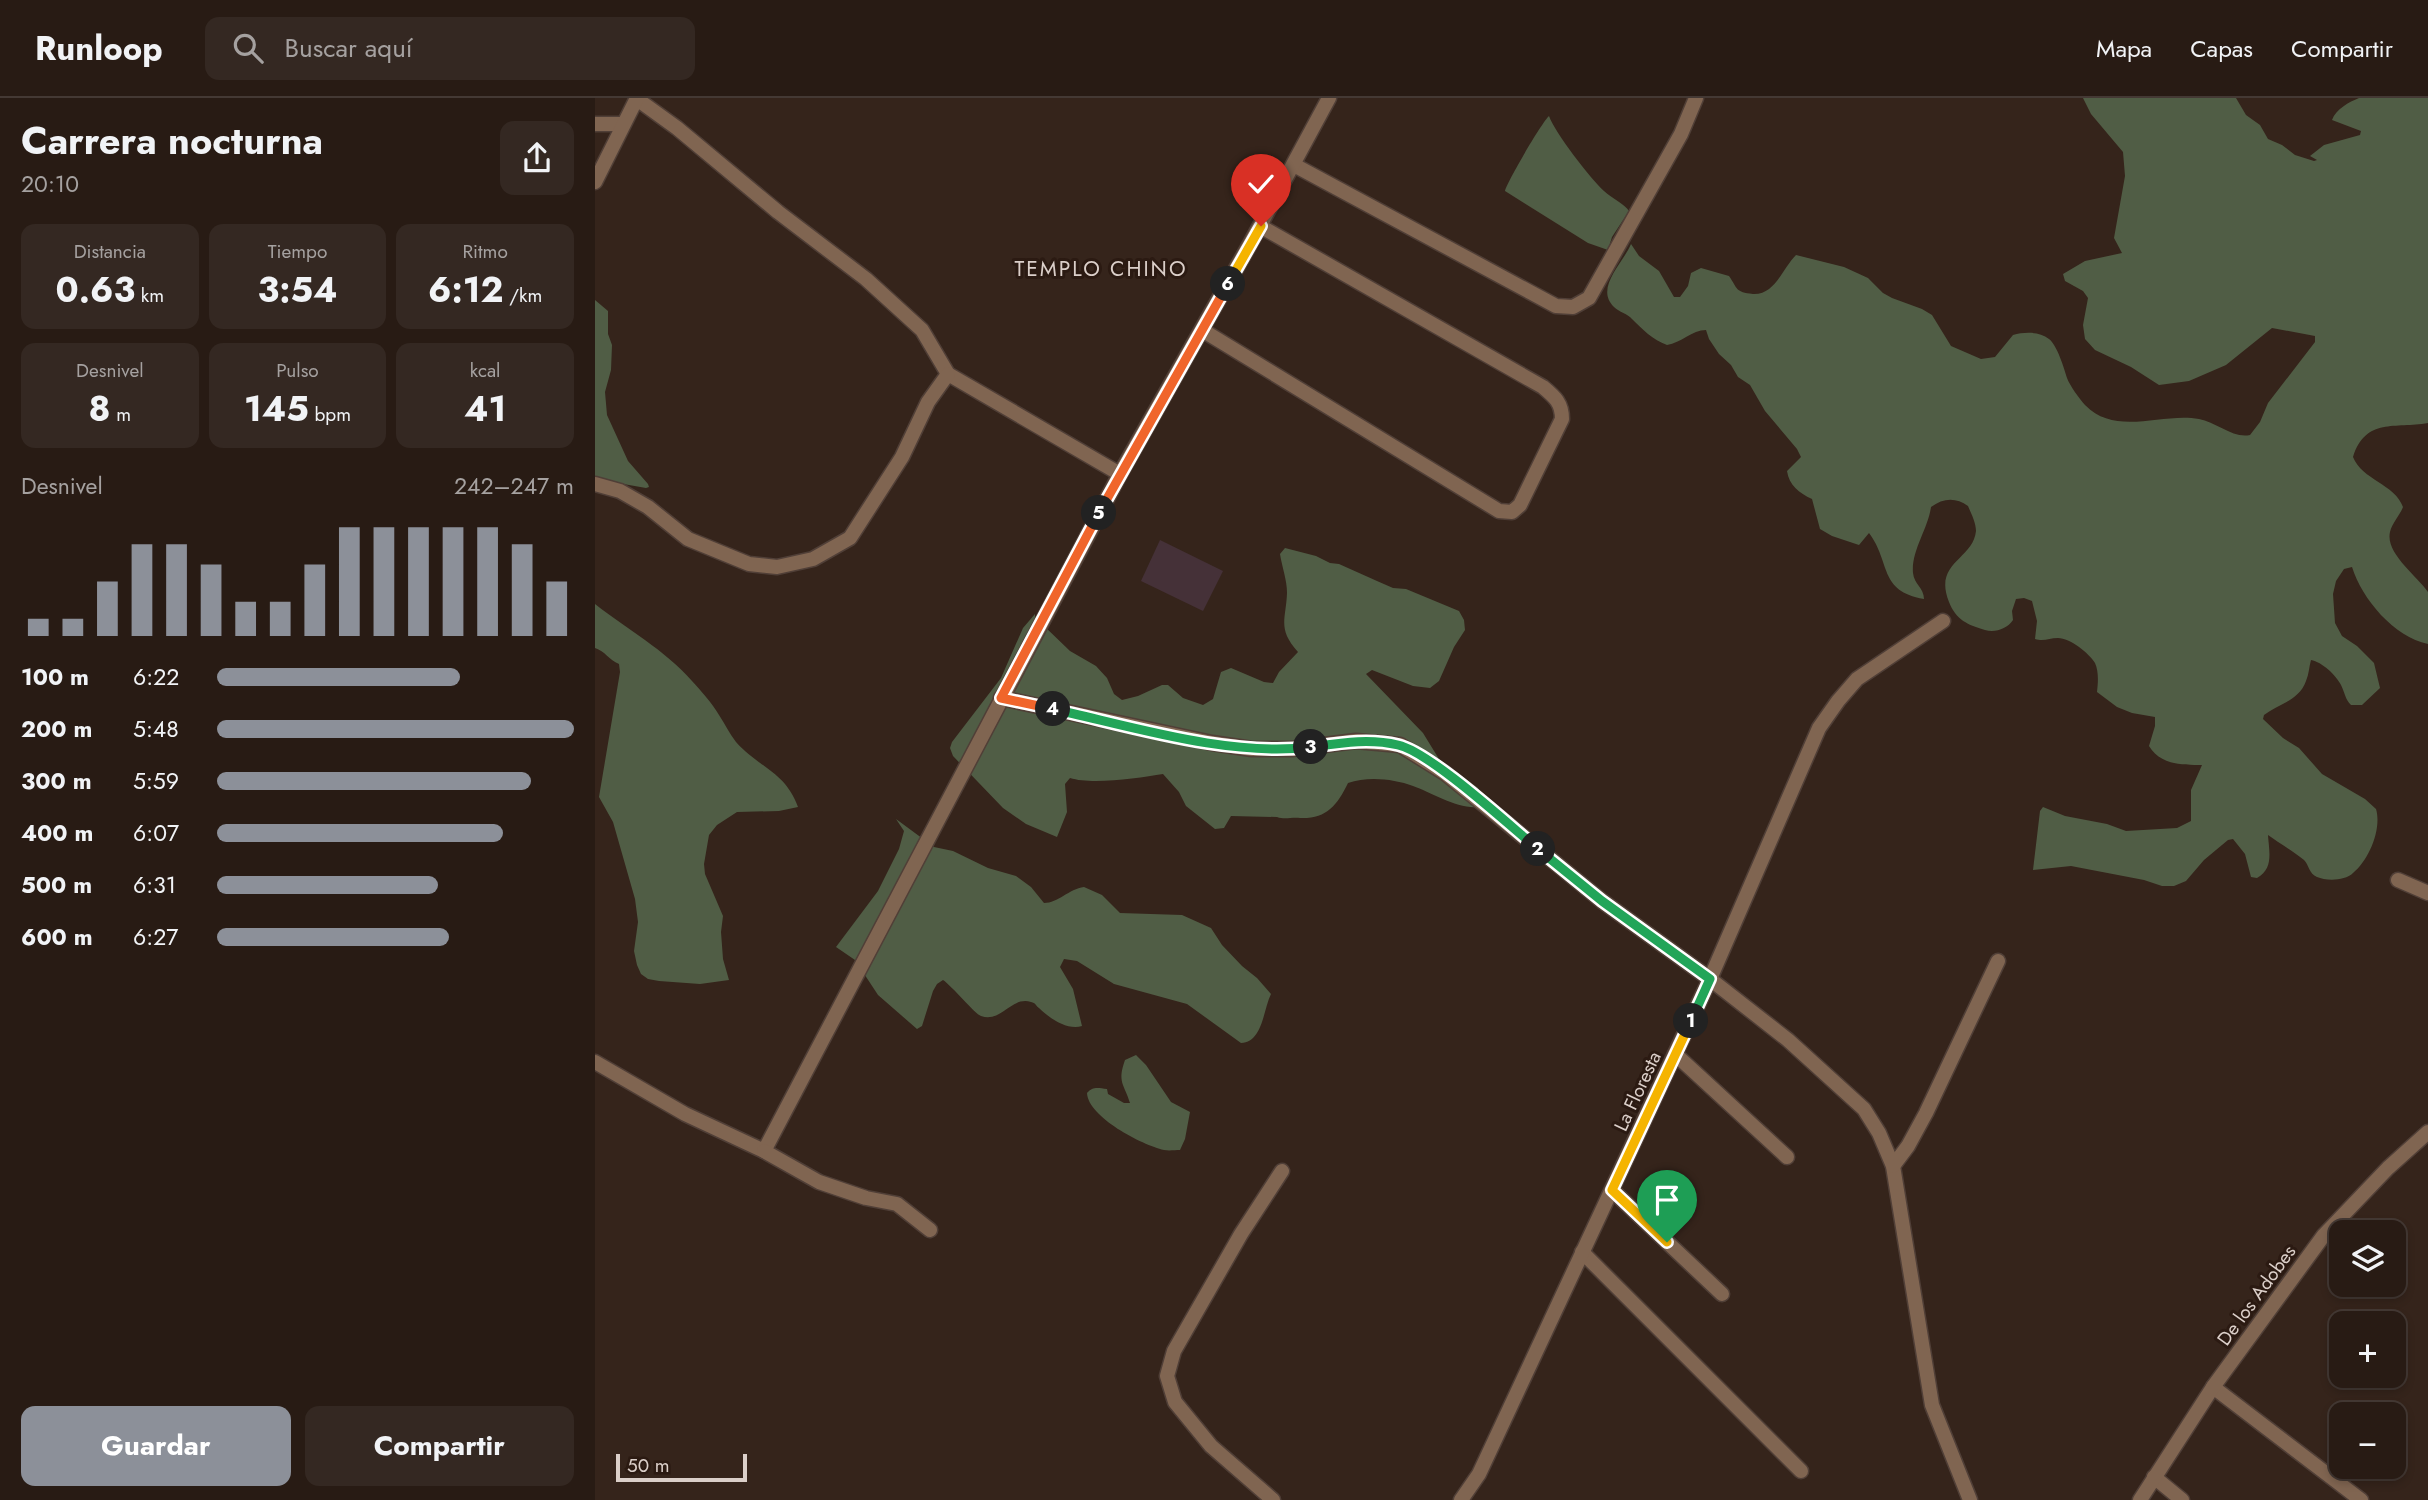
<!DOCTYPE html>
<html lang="es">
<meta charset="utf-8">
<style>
:root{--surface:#281b14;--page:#342822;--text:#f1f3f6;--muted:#a5a1a0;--line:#443934;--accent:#8c9099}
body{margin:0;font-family:Jost,sans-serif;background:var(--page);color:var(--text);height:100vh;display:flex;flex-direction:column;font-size:26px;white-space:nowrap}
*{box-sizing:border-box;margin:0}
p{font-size:23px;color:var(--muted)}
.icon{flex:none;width:38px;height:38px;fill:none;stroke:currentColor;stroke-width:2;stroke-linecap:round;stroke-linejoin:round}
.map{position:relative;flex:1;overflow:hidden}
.panel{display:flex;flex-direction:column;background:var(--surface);width:595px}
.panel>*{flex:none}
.tools{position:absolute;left:1734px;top:1122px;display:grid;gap:14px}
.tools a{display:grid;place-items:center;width:77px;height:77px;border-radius:14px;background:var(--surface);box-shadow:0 4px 10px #0003,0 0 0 2px var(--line);font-size:35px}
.scale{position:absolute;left:21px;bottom:18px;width:131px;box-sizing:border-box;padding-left:7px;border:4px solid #dbcfc9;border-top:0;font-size:19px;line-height:24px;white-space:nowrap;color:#dbcfc9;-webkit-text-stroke:5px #2b1a12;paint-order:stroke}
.pin{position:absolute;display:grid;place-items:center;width:60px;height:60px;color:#fff;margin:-72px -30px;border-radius:50% 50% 50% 0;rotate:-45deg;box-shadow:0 0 7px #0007}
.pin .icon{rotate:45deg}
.km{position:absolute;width:35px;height:35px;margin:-18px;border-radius:50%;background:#222;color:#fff;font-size:19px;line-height:35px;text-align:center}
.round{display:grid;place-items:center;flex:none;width:74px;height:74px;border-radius:14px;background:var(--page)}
.summary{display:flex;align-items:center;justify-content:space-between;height:119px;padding:0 21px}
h1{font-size:38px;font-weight:700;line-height:52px}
.metrics{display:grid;grid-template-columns:repeat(3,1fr);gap:10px;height:119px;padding:7px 21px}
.metrics div{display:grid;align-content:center;border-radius:14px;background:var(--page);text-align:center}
.metrics b{font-size:35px;font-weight:700}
.metrics small{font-size:19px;font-weight:400}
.metrics p{font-size:19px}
.chart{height:196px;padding:14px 21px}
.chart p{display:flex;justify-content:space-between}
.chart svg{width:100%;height:126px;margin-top:7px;stroke:var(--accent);stroke-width:6}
.button{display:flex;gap:14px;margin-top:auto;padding:14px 21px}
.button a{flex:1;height:80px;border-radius:14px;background:var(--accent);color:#fff;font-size:28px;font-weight:700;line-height:80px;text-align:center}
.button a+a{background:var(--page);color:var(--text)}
ul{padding:0 21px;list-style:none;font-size:23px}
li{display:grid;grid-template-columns:112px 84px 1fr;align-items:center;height:52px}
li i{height:18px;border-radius:9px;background:var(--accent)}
header{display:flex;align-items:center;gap:42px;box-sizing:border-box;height:98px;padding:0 35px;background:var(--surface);border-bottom:2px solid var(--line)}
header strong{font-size:33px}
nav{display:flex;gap:38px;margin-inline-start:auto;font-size:24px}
.search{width:490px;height:63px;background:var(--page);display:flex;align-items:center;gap:18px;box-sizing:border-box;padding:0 24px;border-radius:14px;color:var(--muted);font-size:26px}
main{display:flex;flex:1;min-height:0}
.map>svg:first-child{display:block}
</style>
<header>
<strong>Runloop</strong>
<div class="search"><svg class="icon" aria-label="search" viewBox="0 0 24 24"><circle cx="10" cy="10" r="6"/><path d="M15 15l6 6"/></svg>Buscar aquí</div>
<nav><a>Mapa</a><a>Capas</a><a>Compartir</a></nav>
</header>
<main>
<section class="panel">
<div class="summary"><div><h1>Carrera nocturna</h1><p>20:10</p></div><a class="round"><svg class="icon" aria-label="share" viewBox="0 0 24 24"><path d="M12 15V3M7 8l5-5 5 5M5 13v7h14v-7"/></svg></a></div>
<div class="metrics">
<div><p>Distancia</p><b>0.63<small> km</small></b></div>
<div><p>Tiempo</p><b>3:54</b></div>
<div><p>Ritmo</p><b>6:12<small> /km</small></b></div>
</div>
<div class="metrics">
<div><p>Desnivel</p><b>8<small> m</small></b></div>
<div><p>Pulso</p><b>145<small> bpm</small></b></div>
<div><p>kcal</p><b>41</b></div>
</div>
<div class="chart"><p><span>Desnivel</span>242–247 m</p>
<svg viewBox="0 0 160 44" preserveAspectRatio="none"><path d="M5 44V38M15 44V38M25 44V25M35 44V12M45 44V12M55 44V19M65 44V32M75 44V32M85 44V19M95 44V6M105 44V6M115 44V6M125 44V6M135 44V6M145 44V12M155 44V25"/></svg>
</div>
<ul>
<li><b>100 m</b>6:22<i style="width:68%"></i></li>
<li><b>200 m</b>5:48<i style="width:100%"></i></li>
<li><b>300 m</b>5:59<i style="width:88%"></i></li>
<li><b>400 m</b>6:07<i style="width:80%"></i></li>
<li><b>500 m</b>6:31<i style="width:62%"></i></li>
<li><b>600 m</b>6:27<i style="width:65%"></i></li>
</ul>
<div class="button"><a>Guardar</a><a>Compartir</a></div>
</section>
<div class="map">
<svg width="1833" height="1402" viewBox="0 0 1833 1402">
<rect width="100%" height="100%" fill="#35241b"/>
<!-- forest -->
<g fill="#505d45">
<path d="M1488,0H1641L1651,17L1665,27L1673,41L1687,47L1700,57L1719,63L1722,62L1715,58L1729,47L1765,37L1766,33L1737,22C1741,11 1754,4 1764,0H1833V325C1800,331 1771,319 1758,359C1767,382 1800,386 1808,409C1805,417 1797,425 1795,434C1790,455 1822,478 1833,494V546C1799,539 1767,501 1757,469L1749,471L1741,483L1738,496L1740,525L1747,538L1762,548L1779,565L1785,590L1767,607H1756C1750,601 1750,595 1746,587C1741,577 1727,564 1716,562C1714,569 1714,576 1711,583C1704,603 1683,606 1669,617L1668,621L1688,640L1704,650L1727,676L1770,701L1781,711C1787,731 1774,762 1758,775C1750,783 1731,783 1722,779C1714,776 1714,767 1709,762C1698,753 1684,745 1673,737C1674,753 1679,771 1662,780L1656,779L1650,756L1638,741L1633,742L1609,762L1591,783L1579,788H1567L1549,782L1476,768L1438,772L1445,713L1448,709L1470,718L1512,726L1531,733L1582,730L1596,723V692L1607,667C1588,667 1565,667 1554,648L1560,628V619L1537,615L1522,609L1502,594C1503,585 1504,574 1500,565C1494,555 1475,540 1463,540C1454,540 1449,544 1440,541L1442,523L1437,503L1429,500L1421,501L1417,513L1418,522C1412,531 1400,535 1390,532C1373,527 1361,522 1354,504C1338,464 1378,462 1381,433C1381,425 1376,415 1373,408C1361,399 1348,400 1336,409C1333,431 1316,453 1318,475C1319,486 1329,490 1329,501C1283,493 1296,464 1274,435L1264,447L1237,438L1225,431L1217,401C1204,395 1194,387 1192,373L1206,359L1202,351L1170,313L1155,287L1143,279L1136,267L1124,256L1114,241L1111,232C1097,232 1086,245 1072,247C1058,242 1047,231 1037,221C1033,216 1024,214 1019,209C999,190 1029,164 1036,146L1044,158L1064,173L1079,199H1085L1093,188L1096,175L1106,170L1134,178C1143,191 1140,194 1158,196C1180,197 1187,171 1201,157L1249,169L1273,180L1288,195L1297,200L1327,211L1337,217L1356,248L1386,261L1400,259L1418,237C1429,234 1444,233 1454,241C1462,247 1469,270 1472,280C1475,288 1484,300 1490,307C1521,339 1567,314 1604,321C1621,324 1639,341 1655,337L1665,324L1673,305L1720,244V238L1677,230L1631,267L1594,283L1564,287L1536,269L1500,252L1490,241L1488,227L1493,200L1488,193L1470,183L1468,176L1490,163L1527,155L1519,140L1530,78L1528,54L1496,16Z"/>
<path d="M954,18C960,35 995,80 1009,93C1016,100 1030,106 1034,113L1017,139L1013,152L993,145L910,93C911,86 947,24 954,18Z"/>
<polygon points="0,202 13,213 13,236 17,247 16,272 10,294 12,317 33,363 53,386 54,389 51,390 0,381"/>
<path d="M690,450L721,458L735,465L744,466L782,483L798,490L811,491L864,513L869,522L870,532L859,549L844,583L835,590L818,588L777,572L771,576L828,635L844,661L883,690L891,707C870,716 838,695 818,688C799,681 773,678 753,685C742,708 731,721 705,720C696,719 690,722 682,719L636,718L629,730L620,731L591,708L584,694L568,676C544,680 497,687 475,680L470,686L472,714L462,739L431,726L408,710L358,658L355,650L357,644L406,580L428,530L440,516V520L446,522L448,527L475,553L501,568L512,580L519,596L527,602L543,598L567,587H573L588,600L608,607L618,601L626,574L636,570L669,584L678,585L684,574L703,554C682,530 691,522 692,495C692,482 687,469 685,456Z"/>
<path d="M0,506C32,531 70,552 97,583C106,593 117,605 124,617C130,626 134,635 141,644C164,670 190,673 203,709L184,713L142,714L122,727L114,737L109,766L110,776L128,818L126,834L128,861L134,882L105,886L64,883L53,881L46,876L42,867L39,853L43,824L40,801L18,724L4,699L25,574L24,566C14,562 10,553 0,550Z"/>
<path d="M301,721L339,749L358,753L393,770L421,778L436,789L449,805C463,805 474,791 489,789L507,797L525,815L587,817L616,830L627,847L647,868L662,880L676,896C668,912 668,944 646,945L592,906L519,886L482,863L469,861L465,869L478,891L487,928C473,933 454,920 444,910C440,907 441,905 436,904C416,898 407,925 386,918C380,916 357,888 348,882L342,886L338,893L327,928L322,931L283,897L260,862L241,849L283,793L304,751L309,733Z"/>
<path d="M541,957L551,967L576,1004L595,1014L590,1041L585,1052C580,1052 574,1053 569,1052C547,1047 493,1019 492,995C498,988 503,990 512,991L513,996L529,1005H535C529,986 522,984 530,962Z"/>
</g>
<!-- building -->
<polygon fill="#453138" points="565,442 628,473 608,513 546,483"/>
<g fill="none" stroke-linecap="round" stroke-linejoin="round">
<defs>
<g id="minor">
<polyline points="42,1 82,30 183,114 271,181 327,232 353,276 525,376"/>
<polyline points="0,26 28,26"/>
<polyline points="699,67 961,208 978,209 994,200 1086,36 1101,0"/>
<path d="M607,232L904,413L917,414L925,407L967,321C967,305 960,299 948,289L665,128"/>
<polyline points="0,386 25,393 53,409 93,441 154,466 182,469 218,461 255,440 307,359 333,304 353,276"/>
<polyline points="406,600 617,645 657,651 697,651 761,643 805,647 850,675 1007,803 1115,881 1193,942 1269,1011 1284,1035 1298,1068 1337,1307 1375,1402"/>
<polyline points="1803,782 1833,795"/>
<polyline points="1080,956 1192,1059"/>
<polyline points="0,964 90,1016 169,1053 525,376 655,146 734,0"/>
<polyline points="169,1053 224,1084 271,1100 302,1106 335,1132"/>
<polyline points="1298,1068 1313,1048 1331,1015 1403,863"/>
<polyline points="1017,1092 1127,1196"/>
<polyline points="987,1154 1206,1373"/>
<polyline points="1618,1289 1766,1402"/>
<polyline points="1559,1379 1587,1402"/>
<polyline points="678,1402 616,1348 580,1304 572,1278 579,1253 646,1136 687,1073"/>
<polyline points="866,1402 884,1376 1115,881 1224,630 1243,603 1262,581 1348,523"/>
<polyline points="1545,1402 1618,1289 1729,1137 1793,1070 1833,1034"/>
</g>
<polyline id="tertiary" points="0,84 42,0"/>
</defs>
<!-- minor casing -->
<use href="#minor" stroke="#503f37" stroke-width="17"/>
<!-- tertiary casing -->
<use href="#tertiary" stroke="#503f37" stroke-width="17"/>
<!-- minor -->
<use href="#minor" stroke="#806551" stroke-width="14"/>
<!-- tertiary -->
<use href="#tertiary" stroke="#806551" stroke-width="14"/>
</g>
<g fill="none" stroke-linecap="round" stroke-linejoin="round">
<defs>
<polyline id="split-1" points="1072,1144 1017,1092 1096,923"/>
<polyline id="split-2" points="943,751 1007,803 1115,881 1096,923"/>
<path id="split-3" d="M716,649C745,645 774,640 803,647C835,654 914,727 943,751"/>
<path id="split-4" d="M458,611C539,629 634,659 716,649"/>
<polyline id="split-5" points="458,611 406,600 504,415"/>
<polyline id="split-6" points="504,415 633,186"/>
<polyline id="split-7" points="633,186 666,128"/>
</defs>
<!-- split-1 casing -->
<use href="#split-1" stroke="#fff" stroke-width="14"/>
<!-- split-2 casing -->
<use href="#split-2" stroke="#fff" stroke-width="14"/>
<!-- split-3 casing -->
<use href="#split-3" stroke="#fff" stroke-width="14"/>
<!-- split-4 casing -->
<use href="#split-4" stroke="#fff" stroke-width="14"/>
<!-- split-5 casing -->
<use href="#split-5" stroke="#fff" stroke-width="14"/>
<!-- split-6 casing -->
<use href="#split-6" stroke="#fff" stroke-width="14"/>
<!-- split-7 casing -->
<use href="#split-7" stroke="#fff" stroke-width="14"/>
<!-- split-1 -->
<use href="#split-1" stroke="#f5b400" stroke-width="9"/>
<!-- split-2 -->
<use href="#split-2" stroke="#22a559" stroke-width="9"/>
<!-- split-3 -->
<use href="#split-3" stroke="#22a559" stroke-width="9"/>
<!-- split-4 -->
<use href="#split-4" stroke="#22a559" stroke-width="9"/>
<!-- split-5 -->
<use href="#split-5" stroke="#f0652b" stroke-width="9"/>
<!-- split-6 -->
<use href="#split-6" stroke="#f0652b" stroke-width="9"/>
<!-- split-7 -->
<use href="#split-7" stroke="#f5b400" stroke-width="9"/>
</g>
<g text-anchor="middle" stroke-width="6" stroke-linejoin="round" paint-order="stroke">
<!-- street labels -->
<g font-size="19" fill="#dbcfc9" stroke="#2b1a12">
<text transform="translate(1042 993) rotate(-65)" y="7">La Floresta</text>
<text transform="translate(1661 1197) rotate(-54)" y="7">De los Adobes</text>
</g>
<!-- neighbourhood labels -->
<g font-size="21" letter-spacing="2" fill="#dbcfc9" stroke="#2b1a12">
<text x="506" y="178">TEMPLO CHINO</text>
</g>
</g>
</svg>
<div class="tools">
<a><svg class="icon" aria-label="layers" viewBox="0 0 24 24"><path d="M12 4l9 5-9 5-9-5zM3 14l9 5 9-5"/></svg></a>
<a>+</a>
<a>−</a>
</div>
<div class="scale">50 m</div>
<div class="pin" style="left:1072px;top:1144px;background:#1e9e55"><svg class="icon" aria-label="arrive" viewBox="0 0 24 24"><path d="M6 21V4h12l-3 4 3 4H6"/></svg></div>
<div class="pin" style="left:666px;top:128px;background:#d93025"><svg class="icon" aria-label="check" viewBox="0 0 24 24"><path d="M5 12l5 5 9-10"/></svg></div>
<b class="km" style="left:1096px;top:923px">1</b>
<b class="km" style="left:943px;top:751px">2</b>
<b class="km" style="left:716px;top:649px">3</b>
<b class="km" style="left:458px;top:611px">4</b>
<b class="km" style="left:504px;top:415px">5</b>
<b class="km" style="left:633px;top:186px">6</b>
</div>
</main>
